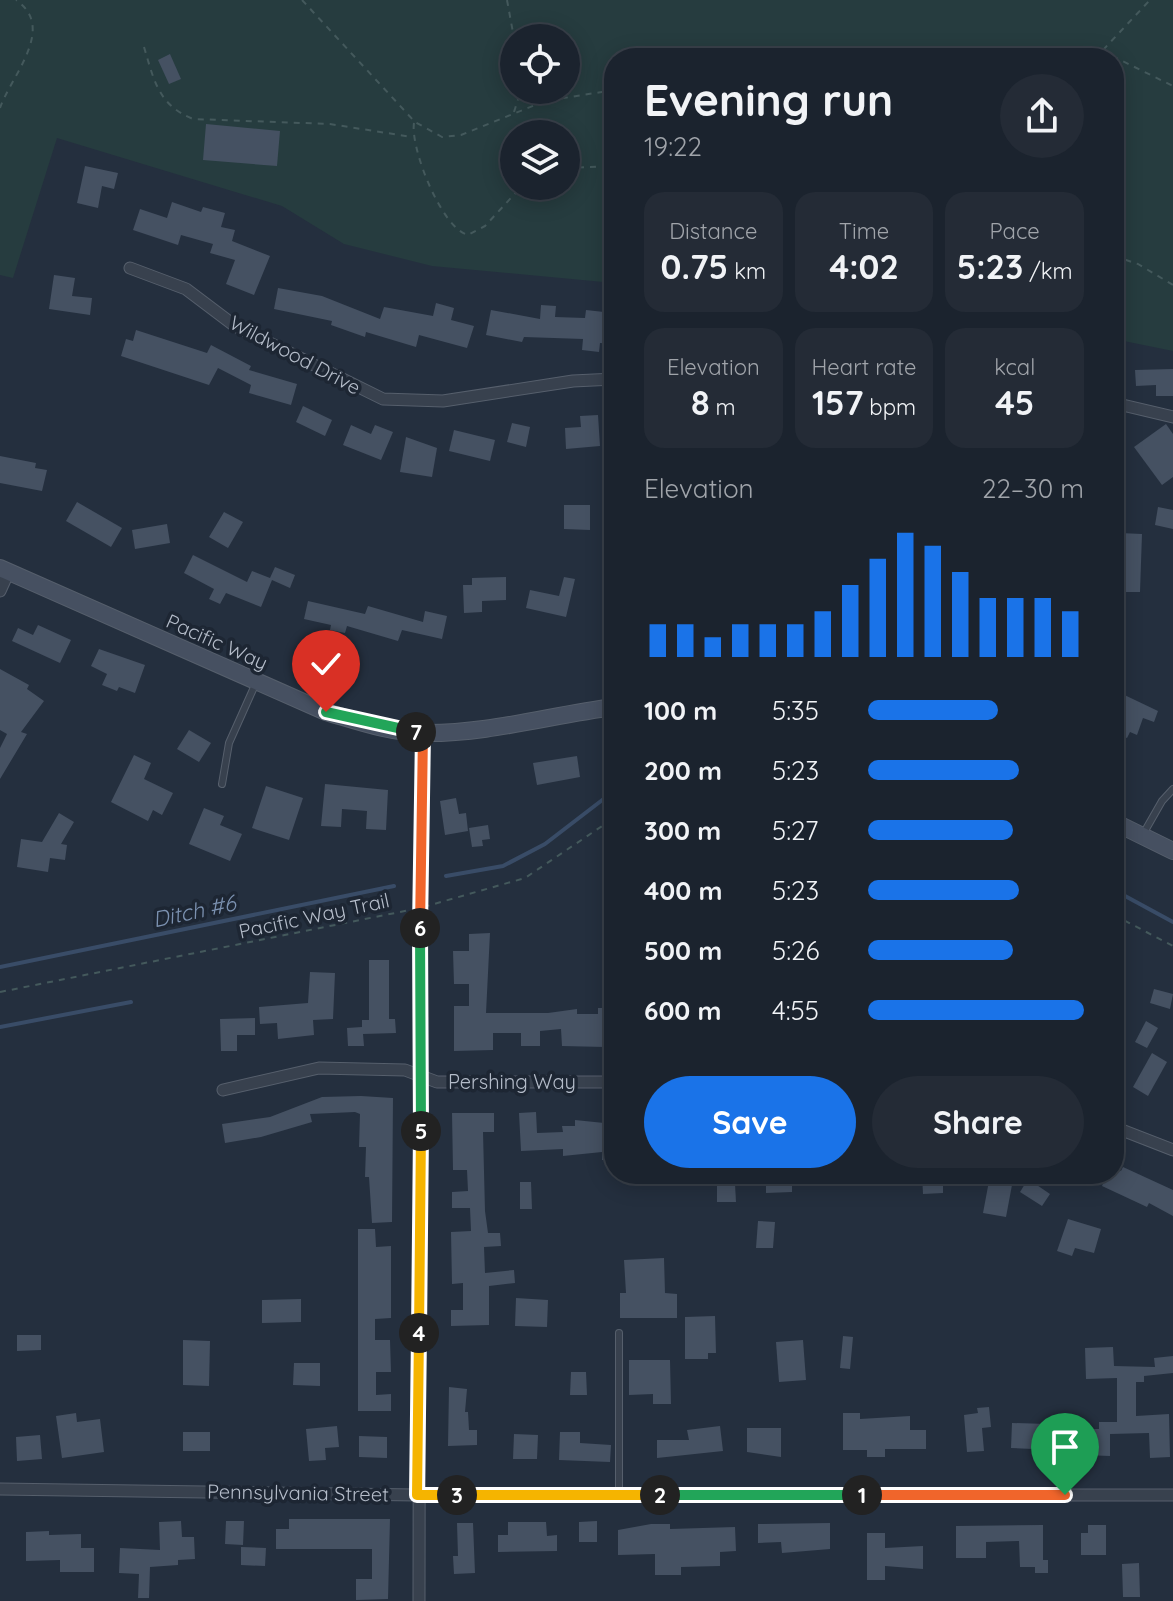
<!DOCTYPE html>
<meta charset="utf-8">
<style>
:root{--surface:#1b232e;--page:#242b36;--text:#f1f3f6;--muted:#a0a4aa;--line:#39404a;--accent:#1a73e8}
body{margin:0;font-family:Quicksand,sans-serif;background:var(--page);color:var(--text);height:100vh;display:flex;flex-direction:column;font-size:30px;white-space:nowrap}
*{box-sizing:border-box;margin:0}
p{font-size:26px;color:var(--muted)}
.icon{flex:none;width:44px;height:44px;fill:none;stroke:currentColor;stroke-width:2;stroke-linecap:round;stroke-linejoin:round}
.map{position:relative;flex:1;overflow:hidden}
.drawer{position:absolute;left:604px;top:48px;width:520px;height:1136px;display:flex;flex-direction:column;background:var(--surface);border-radius:32px;box-shadow:0 4px 20px #0003,0 0 0 2px var(--line)}
.drawer>*{flex:none}
.fabs{position:absolute;left:500px;top:24px;display:grid;gap:16px}
.fabs a{display:grid;place-items:center;width:80px;height:80px;border-radius:50%;background:var(--surface);box-shadow:0 4px 20px #0003,0 0 0 2px var(--line);font-size:40px}
.pin{position:absolute;display:grid;place-items:center;width:68px;height:68px;color:#fff;margin:-82px -34px;border-radius:50% 50% 50% 0;rotate:-45deg;box-shadow:0 0 8px #0007}
.pin .icon{rotate:45deg}
.km{position:absolute;width:40px;height:40px;margin:-20px;border-radius:50%;background:#222;color:#fff;font-size:22px;line-height:40px;text-align:center}
.round{display:grid;place-items:center;flex:none;width:84px;height:84px;border-radius:42px;background:var(--page)}
.overview{display:flex;align-items:center;justify-content:space-between;height:136px;padding:0 40px}
h1{font-size:44px;font-weight:700;line-height:60px}
.metrics{display:grid;grid-template-columns:repeat(3,1fr);gap:12px;height:136px;padding:8px 40px}
.metrics div{display:grid;align-content:center;border-radius:20px;background:var(--page);text-align:center}
.metrics b{font-size:34px;font-weight:700}
.metrics small{font-size:22px;font-weight:400}
.metrics p{font-size:22px}
.chart{height:224px;padding:16px 40px}
.chart p{display:flex;justify-content:space-between}
.chart svg{width:100%;height:144px;margin-top:8px;stroke:var(--accent);stroke-width:6}
.action{display:flex;gap:16px;margin-top:auto;padding:16px 40px}
.action a{flex:1;height:92px;border-radius:48px;background:var(--accent);color:#fff;font-size:32px;font-weight:700;line-height:92px;text-align:center}
.action a+a{background:var(--page);color:var(--text)}
ul{padding:0 40px;list-style:none;font-size:26px}
li{display:grid;grid-template-columns:128px 96px 1fr;align-items:center;height:60px}
li i{height:20px;border-radius:10px;background:var(--accent)}
.map>svg:first-child{display:block}
</style>
<div class="map">
<svg width="1173" height="1601" viewBox="0 0 1173 1601">
<rect width="100%" height="100%" fill="#242f3e"/>
<!-- green -->
<path fill="#263c3f" fill-rule="evenodd" d="M0,0H1173V351L1114,339V58H614V283L432,266L344,244L282,206L57,138L13,278L0,275ZM514,38H566V90H514ZM514,134H566V186H514Z"/>
<g fill="none" stroke-linecap="round" stroke-linejoin="round">
<!-- stream -->
<g stroke="#394c67" stroke-width="4">
<polyline points="446,876 503,866 545,844 614,791"/>
<polyline points="1114,890 1173,922"/>
<polyline points="0,967 394,886"/>
<polyline points="0,1027 131,1002"/>
</g>
</g>
<!-- building -->
<g fill="#455162">
<polygon points="170,54 181,79 169,84 158,60"/>
<polygon points="206,124 280,131 277,166 203,160"/>
<polygon points="85,166 118,173 114,189 102,186 98,208 77,203"/>
<polygon points="172,202 201,212 203,207 225,213 221,227 235,230 232,241 270,256 254,295 226,284 235,260 210,253 213,244 181,235 178,245 133,230 140,209 167,218"/>
<polygon points="54,275 75,278 72,296 92,298 90,315 49,309"/>
<polygon points="278,288 322,296 380,319 384,307 433,316 436,303 454,308 451,320 474,326 467,348 419,335 416,347 366,332 365,337 331,325 332,321 274,309"/>
<polygon points="541,305 556,306 555,317 585,318 586,310 604,312 603,319 614,320 614,344 600,343 599,352 582,350 583,339 524,337 522,342 486,335 491,310 540,319"/>
<polygon points="136,330 207,353 211,345 251,366 249,370 297,384 291,405 249,393 251,385 218,368 209,385 121,356 126,339 133,341"/>
<polygon points="1173,369 1173,396 1156,396 1156,385 1136,386 1135,370"/>
<polygon points="303,406 332,420 325,436 296,422"/>
<polygon points="598,415 600,446 566,449 565,428 581,427 580,416"/>
<polygon points="512,423 530,427 526,447 507,442"/>
<polygon points="1166,424 1173,434 1173,477 1162,485 1134,447"/>
<polygon points="351,425 371,434 375,425 393,432 381,460 343,445"/>
<polygon points="454,430 495,440 490,461 449,451"/>
<polygon points="406,437 437,448 432,477 400,472"/>
<polygon points="0,456 36,463 35,468 47,470 42,491 0,483"/>
<polygon points="77,502 122,528 111,547 66,521"/>
<polygon points="564,505 590,505 590,530 564,529"/>
<polygon points="1158,507 1173,510 1173,529 1155,525"/>
<polygon points="224,512 243,522 228,548 209,537"/>
<polygon points="167,524 170,543 135,549 132,530"/>
<polygon points="1120,533 1142,534 1140,592 1118,592"/>
<polygon points="193,555 247,582 252,571 270,578 275,567 295,575 290,588 272,580 261,607 226,593 220,604 209,599 214,589 184,573"/>
<polygon points="506,577 506,600 482,601 482,612 464,613 463,585 472,585 472,578"/>
<polygon points="564,577 575,579 566,617 526,608 530,590 559,596"/>
<polygon points="308,601 365,614 368,606 423,622 425,611 447,616 442,639 402,630 398,641 347,626 345,633 330,630 331,625 304,619"/>
<polygon points="38,625 71,640 60,663 12,641 18,628 33,635"/>
<polygon points="99,649 145,665 135,693 119,687 117,691 102,685 107,674 91,666"/>
<polygon points="0,669 29,685 27,689 44,701 21,732 27,734 0,779 0,748 7,734 0,730"/>
<polygon points="1114,690 1158,711 1154,722 1143,718 1137,735 1130,732 1127,738 1114,733"/>
<polygon points="189,730 211,743 199,762 177,749"/>
<polygon points="134,755 151,763 144,779 173,793 162,815 153,810 148,821 111,802"/>
<polygon points="577,756 580,777 537,785 533,763"/>
<polygon points="325,784 388,790 386,830 366,829 367,811 355,810 342,809 341,827 321,826"/>
<polygon points="266,786 303,798 289,840 252,828"/>
<polygon points="456,798 459,814 466,813 468,831 445,835 440,801"/>
<polygon points="204,808 224,816 220,825 242,834 230,861 189,844"/>
<polygon points="59,813 74,822 61,844 67,845 65,860 50,858 48,872 17,867 21,839 42,842"/>
<polygon points="488,825 490,839 482,840 483,846 472,847 469,828"/>
<polygon points="490,933 486,1013 548,1013 577,1009 577,1014 598,1014 598,1008 614,1008 614,1033 606,1033 605,1047 562,1046 561,1029 540,1031 540,1046 521,1046 521,1033 493,1033 493,1050 454,1051 454,1006 469,1006 469,984 454,984 453,951 469,951 469,934"/>
<polygon points="369,960 389,960 389,1019 395,1019 396,1033 363,1034 364,1046 348,1046 347,1028 362,1027 362,1020 369,1020"/>
<polygon points="310,972 335,973 333,1019 313,1020 314,1035 278,1039 277,1023 260,1024 259,1007 308,1003"/>
<polygon points="1154,989 1173,994 1170,1009 1150,1003"/>
<polygon points="255,1018 255,1035 237,1035 237,1051 221,1051 220,1019"/>
<polygon points="1146,1021 1158,1028 1147,1048 1135,1042"/>
<polygon points="1152,1053 1167,1062 1148,1096 1133,1087"/>
<polygon points="361,1096 393,1098 392,1222 372,1223 369,1177 365,1177 366,1147 359,1147 360,1114 355,1112 310,1114 312,1122 261,1137 225,1143 222,1124 270,1117 322,1097"/>
<polygon points="536,1112 537,1133 563,1132 562,1126 575,1126 575,1120 614,1124 614,1160 602,1160 602,1152 563,1156 563,1149 521,1151 519,1113"/>
<polygon points="452,1113 494,1113 494,1132 483,1132 485,1211 488,1233 500,1233 501,1246 484,1247 485,1273 514,1270 515,1283 489,1286 489,1325 451,1326 451,1310 463,1310 463,1283 452,1284 451,1232 471,1231 470,1208 452,1208 452,1192 468,1191 467,1170 453,1170"/>
<polygon points="1123,1167 1173,1190 1173,1216 1149,1203 1147,1207 1102,1186 1107,1174 1114,1174 1114,1169 1121,1171"/>
<polygon points="766,1174 792,1174 792,1192 766,1193"/>
<polygon points="922,1174 943,1174 943,1193 923,1194"/>
<polygon points="1028,1179 1050,1194 1042,1206 1020,1192"/>
<polygon points="989,1181 1012,1185 1006,1217 983,1213"/>
<polygon points="520,1182 531,1182 532,1209 520,1209"/>
<polygon points="735,1184 736,1202 717,1202 717,1185"/>
<polygon points="1068,1219 1101,1229 1094,1253 1075,1248 1072,1256 1057,1251"/>
<polygon points="758,1221 775,1222 773,1248 756,1248"/>
<polygon points="358,1229 375,1229 376,1247 391,1246 391,1318 375,1319 375,1340 390,1340 391,1372 376,1372 376,1395 391,1394 391,1411 358,1411"/>
<polygon points="664,1258 665,1293 677,1294 677,1318 620,1318 620,1293 626,1293 624,1260"/>
<polygon points="516,1298 548,1300 547,1327 515,1326"/>
<polygon points="301,1299 301,1322 262,1323 262,1300"/>
<polygon points="715,1316 716,1353 708,1353 708,1359 685,1359 685,1317"/>
<polygon points="17,1335 41,1335 41,1350 17,1351"/>
<polygon points="843,1336 853,1337 850,1369 840,1368"/>
<polygon points="183,1340 210,1341 209,1386 183,1385"/>
<polygon points="803,1340 806,1380 779,1382 776,1342"/>
<polygon points="1113,1347 1114,1366 1155,1367 1154,1358 1173,1356 1173,1373 1144,1376 1144,1382 1136,1382 1136,1416 1169,1414 1170,1457 1150,1458 1149,1433 1110,1434 1110,1456 1056,1454 1056,1429 1099,1429 1099,1422 1117,1422 1117,1378 1086,1379 1085,1348"/>
<polygon points="629,1360 670,1360 671,1404 653,1404 653,1394 629,1395"/>
<polygon points="294,1363 320,1363 320,1386 293,1385"/>
<polygon points="571,1372 586,1372 587,1395 570,1395"/>
<polygon points="449,1387 467,1389 465,1412 468,1412 469,1430 477,1430 477,1445 448,1446"/>
<polygon points="989,1407 991,1427 982,1428 984,1451 967,1452 964,1415 978,1413 977,1408"/>
<polygon points="76,1413 77,1422 100,1419 104,1452 62,1458 56,1416"/>
<polygon points="843,1413 860,1413 860,1419 910,1416 910,1430 926,1430 926,1449 885,1449 885,1457 867,1457 867,1450 843,1450"/>
<polygon points="1012,1423 1047,1424 1047,1437 1034,1437 1033,1449 1011,1448"/>
<polygon points="337,1426 339,1447 325,1448 326,1460 309,1461 306,1429"/>
<polygon points="720,1426 723,1451 657,1458 657,1440 689,1440 687,1430"/>
<polygon points="747,1428 781,1428 781,1457 747,1452"/>
<rect x="183" y="1432" width="27" height="19"/>
<polygon points="560,1432 580,1432 580,1443 611,1445 610,1462 559,1460"/>
<polygon points="514,1434 538,1435 537,1459 513,1459"/>
<polygon points="40,1435 42,1459 17,1461 16,1437"/>
<polygon points="359,1436 387,1437 387,1458 359,1457"/>
<polygon points="289,1519 390,1519 388,1599 356,1600 356,1579 372,1579 372,1549 276,1549 276,1529 289,1529"/>
<polygon points="181,1521 182,1537 194,1537 195,1559 178,1560 178,1565 150,1567 149,1598 138,1598 139,1574 119,1573 120,1548 160,1550 159,1522"/>
<polygon points="226,1521 244,1521 243,1545 225,1544"/>
<polygon points="597,1521 597,1542 579,1542 579,1522"/>
<polygon points="508,1522 546,1522 547,1536 557,1535 557,1551 498,1552 498,1535 508,1535"/>
<polygon points="457,1523 473,1523 475,1573 454,1574 453,1556 458,1556"/>
<polygon points="830,1523 830,1549 782,1553 781,1542 758,1543 758,1524"/>
<polygon points="651,1524 670,1524 670,1529 735,1527 736,1551 720,1552 720,1566 681,1567 681,1575 655,1575 655,1554 618,1555 618,1530"/>
<polygon points="1043,1525 1043,1560 1048,1560 1048,1573 1035,1573 1035,1567 1020,1567 1019,1541 986,1542 986,1558 956,1558 956,1526"/>
<polygon points="1088,1525 1106,1525 1106,1555 1081,1555 1081,1533 1088,1533"/>
<polygon points="49,1531 49,1535 81,1534 81,1548 94,1548 94,1572 60,1572 60,1560 26,1561 26,1532"/>
<polygon points="867,1533 885,1533 885,1548 923,1546 923,1569 885,1566 885,1580 867,1580"/>
<polygon points="241,1547 266,1548 265,1566 241,1565"/>
<polygon points="1139,1563 1140,1597 1123,1597 1122,1564"/>
</g>
<g fill="none" stroke-linecap="round" stroke-linejoin="round">
<defs>
<g id="service">
<polyline points="222,784 229,743 255,685"/>
<polyline points="1142,836 1162,801 1173,789"/>
<polyline points="619,1495 619,1333"/>
</g>
<g id="minor">
<polyline points="130,268 186,289 235,326 383,399 443,401 573,381 614,379"/>
<polyline points="1114,403 1173,417"/>
<polyline points="0,591 9,571"/>
<polyline points="223,1090 319,1068 405,1070 437,1082 614,1082"/>
<polyline points="1114,1127 1173,1150"/>
<polyline points="0,1489 417,1495 1173,1495"/>
<polyline points="419,1601 420,933"/>
</g>
<g id="secondary">
<path d="M0,568L326,712C357,721 390,733 423,733C488,734 551,715 614,707"/>
<polyline points="1114,822 1173,851"/>
</g>
</defs>
<!-- service casing -->
<use href="#service" stroke="#565f6c" stroke-width="8"/>
<!-- minor casing -->
<use href="#minor" stroke="#565f6c" stroke-width="13"/>
<!-- secondary casing -->
<use href="#secondary" stroke="#565f6c" stroke-width="18"/>
<!-- path -->
<g stroke="#44595c" stroke-width="2" stroke-dasharray="6 6" stroke-linecap="butt">
<polyline points="302,0 415,122 442,137 461,135 545,101 614,90"/>
<polyline points="507,0 514,38"/>
<path d="M144,47C154,80 158,105 193,119L330,124L412,137"/>
<polyline points="1103,50 1150,0"/>
<polyline points="1030,58 1102,51 1173,86"/>
<path d="M0,108C11,76 57,28 16,0"/>
<polyline points="514,112 521,90"/>
<path d="M414,123C410,147 441,228 468,235L485,226L522,186"/>
<polyline points="566,168 614,166"/>
<polyline points="1114,256 1138,264 1173,285"/>
<polyline points="1114,915 1173,946"/>
<polyline points="420,920 423,746"/>
<polyline points="0,992 420,908 525,878 614,818"/>
</g>
<!-- service -->
<use href="#service" stroke="#38414e" stroke-width="6"/>
<!-- minor -->
<use href="#minor" stroke="#38414e" stroke-width="11"/>
<!-- secondary -->
<use href="#secondary" stroke="#465061" stroke-width="16"/>
</g>
<g fill="none" stroke-linecap="round" stroke-linejoin="round">
<defs>
<polyline id="split-1" points="862,1495 1065,1495"/>
<polyline id="split-2" points="660,1495 862,1495"/>
<polyline id="split-3" points="457,1495 660,1495"/>
<polyline id="split-4" points="419,1333 417,1495 457,1495"/>
<polyline id="split-5" points="419,1333 421,1131"/>
<polyline id="split-6" points="420,928 421,1131"/>
<polyline id="split-7" points="416,732 423,733 420,928"/>
<polyline id="split-8" points="326,712 416,732"/>
</defs>
<!-- split-1 casing -->
<use href="#split-1" stroke="#fff" stroke-width="16"/>
<!-- split-2 casing -->
<use href="#split-2" stroke="#fff" stroke-width="16"/>
<!-- split-3 casing -->
<use href="#split-3" stroke="#fff" stroke-width="16"/>
<!-- split-4 casing -->
<use href="#split-4" stroke="#fff" stroke-width="16"/>
<!-- split-5 casing -->
<use href="#split-5" stroke="#fff" stroke-width="16"/>
<!-- split-6 casing -->
<use href="#split-6" stroke="#fff" stroke-width="16"/>
<!-- split-7 casing -->
<use href="#split-7" stroke="#fff" stroke-width="16"/>
<!-- split-8 casing -->
<use href="#split-8" stroke="#fff" stroke-width="16"/>
<!-- split-1 -->
<use href="#split-1" stroke="#f0652b" stroke-width="10"/>
<!-- split-2 -->
<use href="#split-2" stroke="#22a559" stroke-width="10"/>
<!-- split-3 -->
<use href="#split-3" stroke="#f5b400" stroke-width="10"/>
<!-- split-4 -->
<use href="#split-4" stroke="#f5b400" stroke-width="10"/>
<!-- split-5 -->
<use href="#split-5" stroke="#f5b400" stroke-width="10"/>
<!-- split-6 -->
<use href="#split-6" stroke="#22a559" stroke-width="10"/>
<!-- split-7 -->
<use href="#split-7" stroke="#f0652b" stroke-width="10"/>
<!-- split-8 -->
<use href="#split-8" stroke="#22a559" stroke-width="10"/>
</g>
<g text-anchor="middle" stroke-width="7" stroke-linejoin="round" paint-order="stroke">
<!-- street labels -->
<g font-size="20" fill="#b4bcc9" stroke="#1d2633">
<text transform="translate(295 355) rotate(28)" y="7">Wildwood Drive</text>
<text transform="translate(217 642) rotate(24)" y="7">Pacific Way</text>
<text transform="translate(314 916) rotate(-12)" y="7">Pacific Way Trail</text>
<text x="512" y="1089">Pershing Way</text>
<text transform="translate(298 1493) rotate(1)" y="7">Pennsylvania Street</text>
</g>
<!-- water labels -->
<g font-size="22" font-style="italic" fill="#7c92b1" stroke="#1d2633">
<text transform="translate(194 911) rotate(-12)" y="8">Ditch #6</text>
</g>
</g>
</svg>
<div class="fabs">
<a><svg class="icon" aria-label="locate" viewBox="0 0 24 24"><circle cx="12" cy="12" r="6"/><path d="M12 2v4M12 18v4M2 12h4M18 12h4"/></svg></a>
<a><svg class="icon" aria-label="layers" viewBox="0 0 24 24"><path d="M12 4l9 5-9 5-9-5zM3 14l9 5 9-5"/></svg></a>
</div>
<div class="pin" style="left:1065px;top:1495px;background:#1e9e55"><svg class="icon" aria-label="arrive" viewBox="0 0 24 24"><path d="M6 21V4h12l-3 4 3 4H6"/></svg></div>
<div class="pin" style="left:326px;top:712px;background:#d93025"><svg class="icon" aria-label="check" viewBox="0 0 24 24"><path d="M5 12l5 5 9-10"/></svg></div>
<b class="km" style="left:862px;top:1495px">1</b>
<b class="km" style="left:660px;top:1495px">2</b>
<b class="km" style="left:457px;top:1495px">3</b>
<b class="km" style="left:419px;top:1333px">4</b>
<b class="km" style="left:421px;top:1131px">5</b>
<b class="km" style="left:420px;top:928px">6</b>
<b class="km" style="left:416px;top:732px">7</b>
<section class="drawer">
<div class="overview"><div><h1>Evening run</h1><p>19:22</p></div><a class="round"><svg class="icon" aria-label="share" viewBox="0 0 24 24"><path d="M12 15V3M7 8l5-5 5 5M5 13v7h14v-7"/></svg></a></div>
<div class="metrics">
<div><p>Distance</p><b>0.75<small> km</small></b></div>
<div><p>Time</p><b>4:02</b></div>
<div><p>Pace</p><b>5:23<small> /km</small></b></div>
</div>
<div class="metrics">
<div><p>Elevation</p><b>8<small> m</small></b></div>
<div><p>Heart rate</p><b>157<small> bpm</small></b></div>
<div><p>kcal</p><b>45</b></div>
</div>
<div class="chart"><p><span>Elevation</span>22–30 m</p>
<svg viewBox="0 0 160 44" preserveAspectRatio="none"><path d="M5 44V34M15 44V34M25 44V38M35 44V34M45 44V34M55 44V34M65 44V30M75 44V22M85 44V14M95 44V6M105 44V10M115 44V18M125 44V26M135 44V26M145 44V26M155 44V30"/></svg>
</div>
<ul>
<li><b>100 m</b>5:35<i style="width:60%"></i></li>
<li><b>200 m</b>5:23<i style="width:70%"></i></li>
<li><b>300 m</b>5:27<i style="width:67%"></i></li>
<li><b>400 m</b>5:23<i style="width:70%"></i></li>
<li><b>500 m</b>5:26<i style="width:67%"></i></li>
<li><b>600 m</b>4:55<i style="width:100%"></i></li>
</ul>
<div class="action"><a>Save</a><a>Share</a></div>
</section>
</div>
